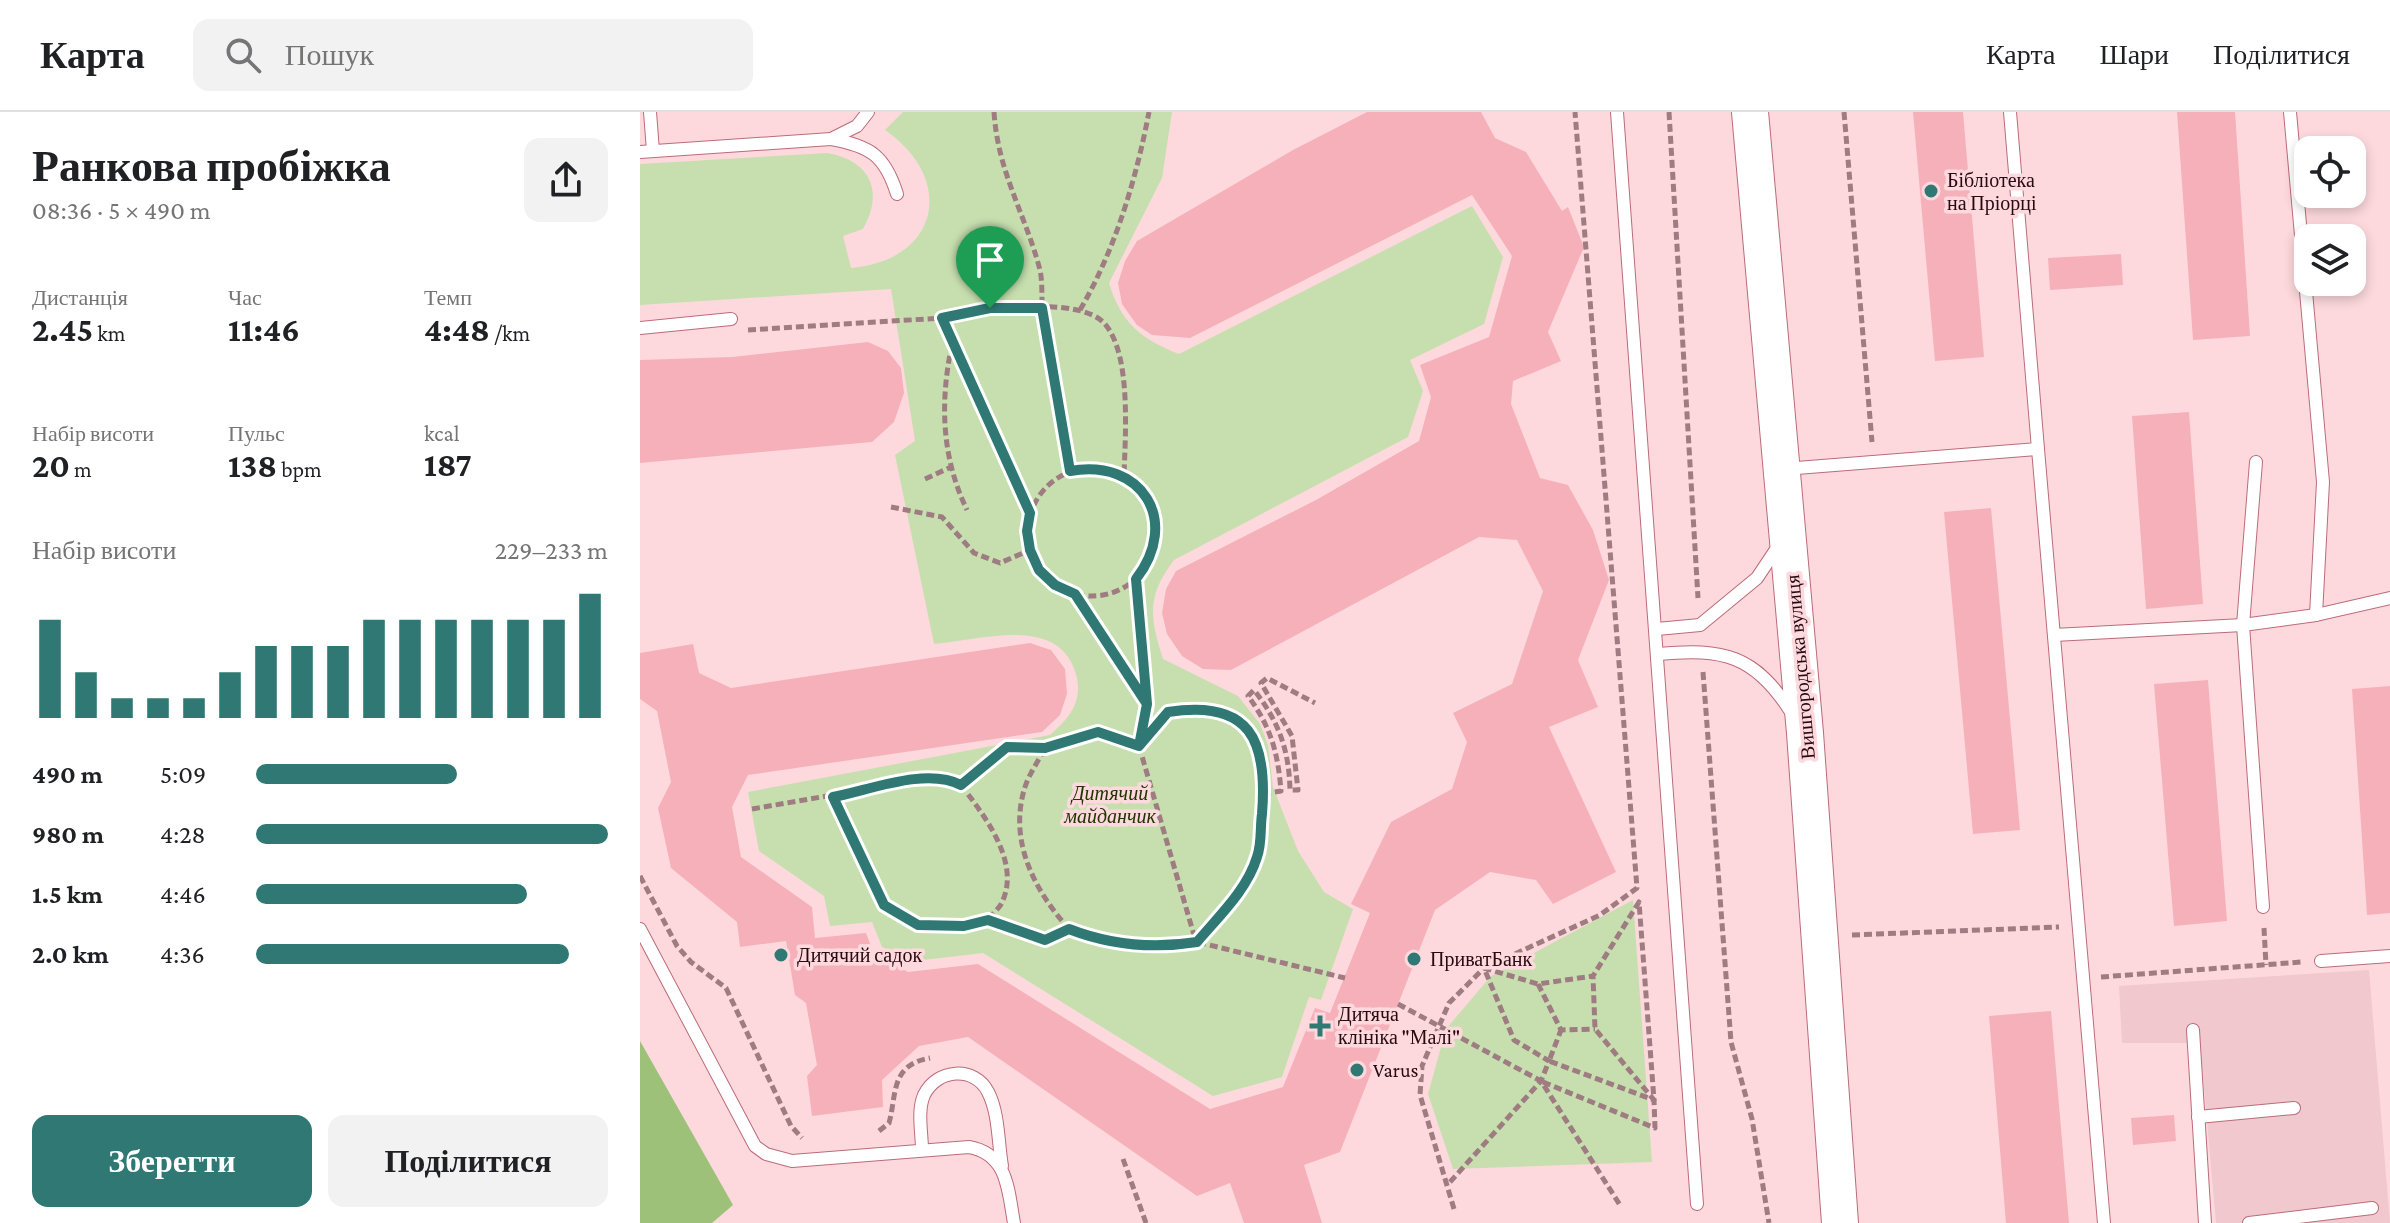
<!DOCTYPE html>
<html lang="uk">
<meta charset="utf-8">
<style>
:root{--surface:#fff;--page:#f2f2f2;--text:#202124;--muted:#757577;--line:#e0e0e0;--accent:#2f7873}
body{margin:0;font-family:"Crimson Pro",serif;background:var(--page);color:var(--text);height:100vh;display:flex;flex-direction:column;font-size:30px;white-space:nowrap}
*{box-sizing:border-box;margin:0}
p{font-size:26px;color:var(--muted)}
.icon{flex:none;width:44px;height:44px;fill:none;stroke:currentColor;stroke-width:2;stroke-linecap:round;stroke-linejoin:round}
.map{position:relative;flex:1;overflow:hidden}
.details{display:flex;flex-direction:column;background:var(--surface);width:640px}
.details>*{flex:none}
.controls{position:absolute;left:1654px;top:24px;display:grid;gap:16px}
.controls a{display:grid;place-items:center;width:72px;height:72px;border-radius:16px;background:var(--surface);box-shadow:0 4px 12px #0003;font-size:40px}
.pin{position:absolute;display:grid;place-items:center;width:68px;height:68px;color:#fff;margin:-82px -34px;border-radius:50% 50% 50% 0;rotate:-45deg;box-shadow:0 0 8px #0007}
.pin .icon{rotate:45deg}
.round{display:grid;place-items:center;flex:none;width:84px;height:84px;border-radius:16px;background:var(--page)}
.head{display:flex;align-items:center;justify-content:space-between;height:136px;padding:0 32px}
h1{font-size:44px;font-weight:700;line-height:60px}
.stats{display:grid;grid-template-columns:repeat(3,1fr);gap:12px;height:136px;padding:8px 32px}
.stats div{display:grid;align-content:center}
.stats b{font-size:34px;font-weight:700}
.stats small{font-size:22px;font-weight:400}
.stats p{font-size:22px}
.chart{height:224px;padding:16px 32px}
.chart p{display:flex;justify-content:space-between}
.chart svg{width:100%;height:144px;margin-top:8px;stroke:var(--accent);stroke-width:6}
.action{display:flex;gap:16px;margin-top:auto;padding:16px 32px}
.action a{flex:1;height:92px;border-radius:16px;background:var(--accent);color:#fff;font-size:32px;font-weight:700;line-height:92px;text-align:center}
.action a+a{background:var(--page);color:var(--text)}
ul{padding:0 32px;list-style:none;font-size:26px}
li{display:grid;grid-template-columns:128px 96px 1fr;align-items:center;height:60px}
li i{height:20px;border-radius:10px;background:var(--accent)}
header{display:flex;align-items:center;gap:48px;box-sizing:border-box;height:112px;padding:0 40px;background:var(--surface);border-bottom:2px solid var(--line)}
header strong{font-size:38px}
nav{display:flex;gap:44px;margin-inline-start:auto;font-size:28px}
.search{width:560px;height:72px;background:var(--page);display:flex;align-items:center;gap:20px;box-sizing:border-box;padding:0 28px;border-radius:16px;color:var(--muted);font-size:30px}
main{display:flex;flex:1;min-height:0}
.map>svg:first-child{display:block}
</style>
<header>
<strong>Карта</strong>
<div class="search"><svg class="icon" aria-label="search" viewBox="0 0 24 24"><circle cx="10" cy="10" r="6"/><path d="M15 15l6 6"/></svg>Пошук</div>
<nav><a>Карта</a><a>Шари</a><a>Поділитися</a></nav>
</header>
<main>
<section class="details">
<div class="head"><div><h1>Ранкова пробіжка</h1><p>08:36 · 5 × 490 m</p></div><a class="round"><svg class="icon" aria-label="share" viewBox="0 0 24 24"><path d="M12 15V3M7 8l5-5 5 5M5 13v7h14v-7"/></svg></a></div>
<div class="stats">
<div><p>Дистанція</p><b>2.45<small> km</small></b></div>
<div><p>Час</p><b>11:46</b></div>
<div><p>Темп</p><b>4:48<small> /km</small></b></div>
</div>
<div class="stats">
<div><p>Набір висоти</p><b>20<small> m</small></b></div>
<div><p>Пульс</p><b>138<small> bpm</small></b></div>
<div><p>kcal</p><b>187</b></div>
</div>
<div class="chart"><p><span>Набір висоти</span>229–233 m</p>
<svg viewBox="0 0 160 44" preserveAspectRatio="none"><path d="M5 44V14M15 44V30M25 44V38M35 44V38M45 44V38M55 44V30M65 44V22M75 44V22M85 44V22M95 44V14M105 44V14M115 44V14M125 44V14M135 44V14M145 44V14M155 44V6"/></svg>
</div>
<ul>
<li><b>490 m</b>5:09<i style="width:57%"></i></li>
<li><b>980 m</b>4:28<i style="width:100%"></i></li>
<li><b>1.5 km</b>4:46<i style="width:77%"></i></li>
<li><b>2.0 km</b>4:36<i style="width:89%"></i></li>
</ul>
<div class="action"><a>Зберегти</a><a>Поділитися</a></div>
</section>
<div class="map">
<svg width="1750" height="1111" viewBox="0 0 1750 1111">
<rect width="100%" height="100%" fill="#fdd9dd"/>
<!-- built -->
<polygon fill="#f0c8cd" points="1729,858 1750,1111 1576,1111 1560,931 1482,931 1479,874"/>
<!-- green -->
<g fill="#c7dfaf">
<path d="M263,0H532L522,66L469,171C481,211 501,227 539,242L832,94L863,145L844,212L770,248L783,279L768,325L534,448C506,485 510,505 523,547L598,584L620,612L628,633L633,675L658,739L684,780L713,797L681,888L669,885L642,965L573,984L343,841L275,849L242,835L232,810L190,814L184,784L119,739L108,680L410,623C428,607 442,592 437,566C422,501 343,528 294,532L255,343L275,329L251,177L0,193V52L187,41C229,48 245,78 223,117L203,124L211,156C300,148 316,67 245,18Z"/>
<polygon points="993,788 1012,1050 813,1057 788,982 806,917 851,864"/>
</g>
<!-- forest -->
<polygon fill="#9ec17a" points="0,929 93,1093 72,1111 0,1111"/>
<!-- building -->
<g fill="#f6b0ba">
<polygon points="727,0 841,0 855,26 886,40 922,99 928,95 944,135 908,220 921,249 873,269 871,292 900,366 928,373 953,418 969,468 938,548 958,595 909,615 976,760 913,792 896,768 850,760 795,798 700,1040 664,1053 682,1111 604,1111 590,1071 557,1084 328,925 279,934 242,968 243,995 172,1004 167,964 177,953 166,891 155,883 146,829 100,835 97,810 31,756 18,696 31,670 17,599 0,587 0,541 53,532 59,561 91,576 390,531 411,538 425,557 427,582 420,603 402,620 108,663 92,695 101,745 172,795 175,826 226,821 234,842 268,860 338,852 570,997 643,975 675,896 690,901 730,801 711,792 751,710 812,677 827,630 813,601 872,572 903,479 877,428 839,425 591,558 563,557 542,544 527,522 522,501 526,477 536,459 676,388 779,329 791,285 780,253 849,225 872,144 832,83 550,226 512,223 497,213 482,192 478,171 485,149 497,129 653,38"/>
<polygon points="1273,0 1323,0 1344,245 1295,249"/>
<polygon points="1537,0 1595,0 1610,224 1553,228"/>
<polygon points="1481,142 1483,173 1410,178 1408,146"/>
<polygon points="228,230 248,239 261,256 264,281 254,310 232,330 0,351 0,248 92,245"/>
<polygon points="1549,300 1563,492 1506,497 1492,304"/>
<polygon points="1351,396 1380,718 1333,722 1304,400"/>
<polygon points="1568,568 1587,809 1534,814 1514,572"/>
<polygon points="1750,574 1750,801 1727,803 1712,577"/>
<polygon points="1411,899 1429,1111 1366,1111 1349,904"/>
<polygon points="1534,1003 1536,1029 1493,1033 1491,1006"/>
</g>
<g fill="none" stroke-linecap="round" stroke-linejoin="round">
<defs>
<g id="service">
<polyline points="10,0 13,39"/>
<polyline points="977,0 1057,1092"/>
<polyline points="1650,0 1683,370 1676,503"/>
<path d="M191,27C231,34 245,44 257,82"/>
<polyline points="0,40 191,27 217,14 228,0"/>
<polyline points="0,216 91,207"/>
<polyline points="1398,337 1464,1111"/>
<polyline points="1616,350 1603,513 1623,795"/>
<polyline points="1144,357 1398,337 1370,0"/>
<polyline points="1017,517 1060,513 1117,466 1139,433"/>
<polyline points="1414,523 1603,513 1676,503 1750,486"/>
<path d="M1019,542C1083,536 1115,543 1151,600"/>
<path d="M0,817L115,1034L126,1042L152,1049L329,1035C368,1042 368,1078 374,1111"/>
<polyline points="1681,849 1750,844"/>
<polyline points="1553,918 1565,1111"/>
<polyline points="1558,1005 1654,996"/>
<path d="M282,1038C282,1021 277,999 284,983C297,956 335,954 348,980C359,1001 358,1031 362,1054"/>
<polyline points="1609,1111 1732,1096"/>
</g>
<polyline id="secondary" points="1110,0 1165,621 1200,1111"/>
</defs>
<!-- service casing -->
<use href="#service" stroke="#bc6b79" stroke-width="14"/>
<!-- secondary casing -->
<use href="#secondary" stroke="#bc6b79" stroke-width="38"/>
<!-- path -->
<g stroke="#9e7c82" stroke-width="5" stroke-dasharray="8 4" stroke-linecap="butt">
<path d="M354,0C358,61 385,101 400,158C403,172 401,187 403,201C412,254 421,306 430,359"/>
<polyline points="1029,0 1058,486"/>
<polyline points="1204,0 1232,330"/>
<path d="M440,198C475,138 496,68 509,0"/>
<path d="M302,206C337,198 439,182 465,212C492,244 485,325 484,365"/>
<polyline points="108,218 302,206 390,401"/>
<path d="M312,232C300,289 301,344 327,398"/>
<circle cx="452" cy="420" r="64"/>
<polyline points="285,367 311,355"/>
<polyline points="251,395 302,405 334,441 360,451 390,438"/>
<polyline points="496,467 507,592 499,634 556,830"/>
<polyline points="435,483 507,592"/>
<polyline points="1063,560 1091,930 1112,1007 1129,1111"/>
<path d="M405,636L458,620L499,634L528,600C610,587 628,628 622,702C620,715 622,732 617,745C607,778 579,804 557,830"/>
<path d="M321,673C343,702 380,748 363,788C361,795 352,802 348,808"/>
<path d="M623,682L641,679C638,641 631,615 608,584L614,578C639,610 649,638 650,678H658L652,624L621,571L627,566L675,591"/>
<path d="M112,697L285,667L309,666L321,673L367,635L405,636C399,648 389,662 385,675C368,728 394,778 429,817L405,828L348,808L324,814L278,813L244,793L193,685"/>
<polyline points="0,764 37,834 51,850 86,876 151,1014 162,1026"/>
<polyline points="1624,816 1626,853"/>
<polyline points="429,817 459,828 527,835 557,830 705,866"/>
<polyline points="1212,823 1419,815"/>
<polyline points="1461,865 1662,850"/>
<polyline points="898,872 921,918 955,917"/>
<polyline points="758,892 901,969 980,1093"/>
<polyline points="903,970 1015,1016 1014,988 909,949 921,918"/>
<path d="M239,1019L249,1011C257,982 250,953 290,946"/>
<polyline points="483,1047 506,1111"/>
<polyline points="810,1070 901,969 909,949 874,928 844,856 898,872 953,864 999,790 1014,988 955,917 953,864"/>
<polyline points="814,1097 780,983 782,954 809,891 844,856 960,803 997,776 935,0"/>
</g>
<!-- service -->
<use href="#service" stroke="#fff" stroke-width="12"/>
<!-- secondary -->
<use href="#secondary" stroke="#fff" stroke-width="36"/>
</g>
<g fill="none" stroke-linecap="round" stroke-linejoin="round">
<defs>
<path id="route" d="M350,196L302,206L390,401L387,419L390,438L399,458L415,473L435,482L507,592L499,634L458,620L405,636L367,635L321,673C286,655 230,678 193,685L244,793L278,813L324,814L348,808L405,828L429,817C470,833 513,837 557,830C579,804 607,778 617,745C622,732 620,715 622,702C628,628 610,587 528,600L499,634L507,592L496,467C541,409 502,346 430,359L402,196H350"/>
</defs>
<!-- route casing -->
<use href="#route" stroke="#fff" stroke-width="16"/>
<!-- route -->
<use href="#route" stroke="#2f7873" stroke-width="10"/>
</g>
<!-- markers -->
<g fill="#2f7873" stroke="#fdd9dd" stroke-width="3">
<circle cx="1291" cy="79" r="8"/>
<circle cx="141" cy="843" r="8"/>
<circle cx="774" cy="847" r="8"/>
<path d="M676 902h8v8h8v8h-8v8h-8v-8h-8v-8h8z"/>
<circle cx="717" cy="958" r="8"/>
</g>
<g text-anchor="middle" stroke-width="7" stroke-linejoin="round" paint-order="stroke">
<!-- poi labels -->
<g font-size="20" fill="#270910" stroke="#fdd9dd" text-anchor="start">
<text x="1307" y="75">Бібліотека<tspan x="1307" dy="23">на Пріорці</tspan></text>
<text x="157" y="850">Дитячий садок</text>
<text x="790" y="854">ПриватБанк</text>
<text x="698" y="909">Дитяча<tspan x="698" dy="23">клініка "Малі"</tspan></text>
<text x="733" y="965">Varus</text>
</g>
<!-- street labels -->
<g font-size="20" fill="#270910" stroke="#fdd9dd">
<text transform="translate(1160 555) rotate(-95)" y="7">Вишгородська вулиця</text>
</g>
<!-- park labels -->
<g font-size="20" font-style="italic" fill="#213501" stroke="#fdd9dd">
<text x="470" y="688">Дитячий<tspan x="470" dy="23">майданчик</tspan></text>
</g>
</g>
</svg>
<div class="controls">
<a><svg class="icon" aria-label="locate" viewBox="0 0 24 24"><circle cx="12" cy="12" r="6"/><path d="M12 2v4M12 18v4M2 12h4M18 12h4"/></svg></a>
<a><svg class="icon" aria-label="layers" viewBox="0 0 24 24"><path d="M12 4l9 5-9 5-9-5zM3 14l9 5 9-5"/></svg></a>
</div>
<div class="pin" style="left:350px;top:196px;background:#1e9e55"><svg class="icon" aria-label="arrive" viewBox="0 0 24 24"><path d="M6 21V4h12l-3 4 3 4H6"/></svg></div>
</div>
</main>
